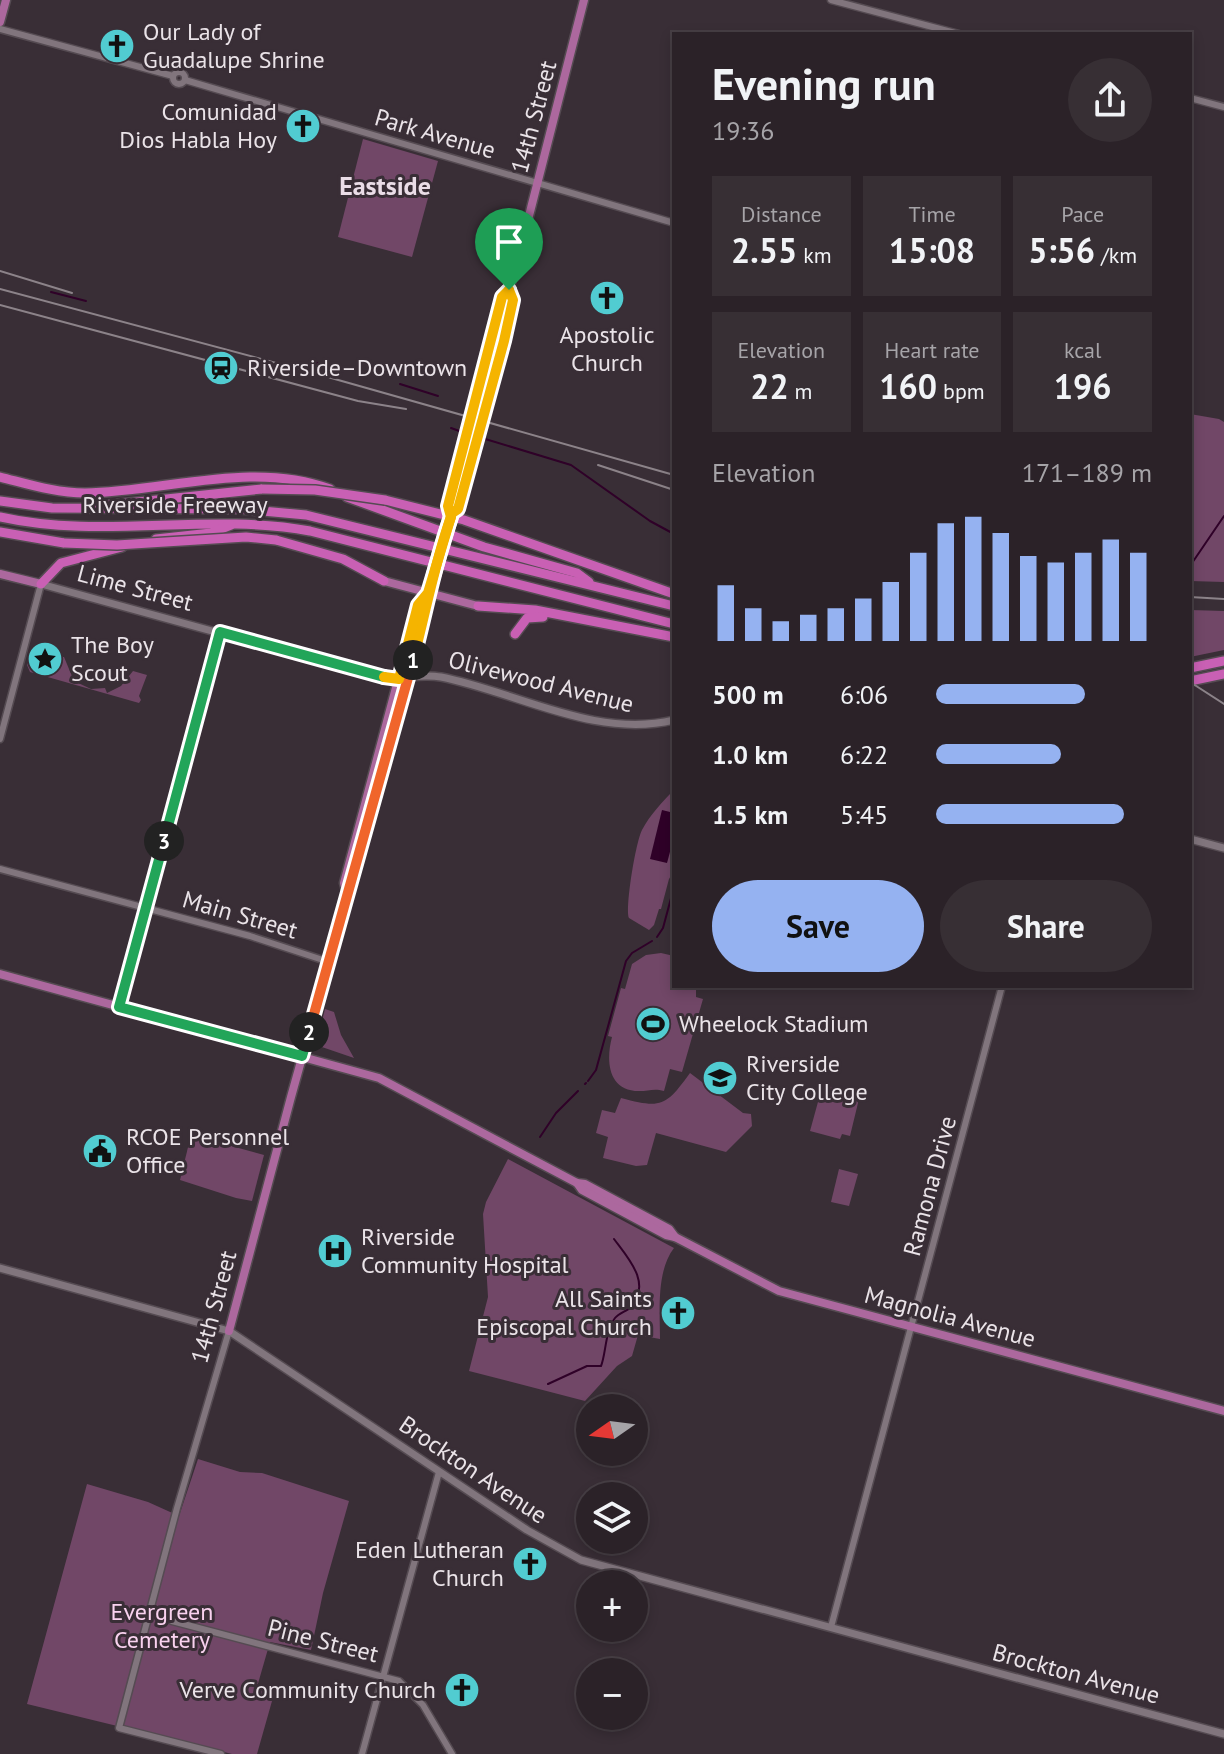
<!DOCTYPE html>
<meta charset="utf-8">
<style>
:root{--surface:#2b2228;--page:#372f34;--text:#f1f3f6;--muted:#a6a4a8;--line:#473f45;--accent:#95b2f1}
body{margin:0;font-family:"PT Sans",sans-serif;background:var(--page);color:var(--text);height:100vh;display:flex;flex-direction:column;font-size:30px;white-space:nowrap}
*{box-sizing:border-box;margin:0}
p{font-size:26px;color:var(--muted)}
.icon{flex:none;width:44px;height:44px;fill:none;stroke:currentColor;stroke-width:2;stroke-linecap:round;stroke-linejoin:round}
.map{position:relative;flex:1;overflow:hidden}
.sheet{position:absolute;left:672px;top:32px;width:520px;height:956px;display:flex;flex-direction:column;background:var(--surface);border-radius:0px;box-shadow:0 4px 12px #0003,0 0 0 2px var(--line)}
.sheet>*{flex:none}
.needle{width:52px;rotate:256deg}
.tools{position:absolute;left:576px;top:1394px;display:grid;gap:16px}
.tools a{display:grid;place-items:center;width:72px;height:72px;border-radius:50%;background:var(--surface);box-shadow:0 4px 12px #0003,0 0 0 2px var(--line);font-size:40px}
.pin{position:absolute;display:grid;place-items:center;width:68px;height:68px;color:#fff;margin:-82px -34px;border-radius:50% 50% 50% 0;rotate:-45deg;box-shadow:0 0 8px #0007}
.pin .icon{rotate:45deg}
.km{position:absolute;width:40px;height:40px;margin:-20px;border-radius:50%;background:#222;color:#fff;font-size:22px;line-height:40px;text-align:center}
.round{display:grid;place-items:center;flex:none;width:84px;height:84px;border-radius:42px;background:var(--page)}
.headline{display:flex;align-items:center;justify-content:space-between;height:136px;padding:0 40px}
h1{font-size:44px;font-weight:600;line-height:60px}
.stats{display:grid;grid-template-columns:repeat(3,1fr);gap:12px;height:136px;padding:8px 40px}
.stats div{display:grid;align-content:center;border-radius:0px;background:var(--page);text-align:center}
.stats b{font-size:34px;font-weight:600}
.stats small{font-size:22px;font-weight:400}
.stats p{font-size:22px}
.chart{height:224px;padding:16px 40px}
.chart p{display:flex;justify-content:space-between}
.chart svg{width:100%;height:144px;margin-top:8px;stroke:var(--accent);stroke-width:6}
.action{display:flex;gap:16px;margin-top:auto;padding:16px 40px}
.action a{flex:1;height:92px;border-radius:48px;background:var(--accent);color:#111;font-size:32px;font-weight:600;line-height:92px;text-align:center}
.action a+a{background:var(--page);color:var(--text)}
ul{padding:0 40px;list-style:none;font-size:26px}
li{display:grid;grid-template-columns:128px 96px 1fr;align-items:center;height:60px}
li i{height:20px;border-radius:10px;background:var(--accent)}
.map>svg:first-child{display:block}
</style>
<div class="map">
<svg width="1224" height="1754" viewBox="0 0 1224 1754">
<rect width="100%" height="100%" fill="#392e36"/>
<!-- green -->
<g fill="#714767">
<polygon points="363,139 438,161 412,257 338,237"/>
<polygon points="1190,414 1219,419 1224,422 1224,582 1190,581"/>
<polygon points="1190,610 1224,611 1224,650 1190,657"/>
<polygon points="33,646 54,654 54,657 64,657 74,681 91,689 105,688 107,693 121,686 133,671 147,675 139,696 141,700 139,703 30,672 27,665"/>
<path d="M674,790V871L669,879L661,909H659L654,925L649,930L629,918C625,907 636,841 642,830C650,815 662,802 674,790Z"/>
<path d="M661,953L674,956V986H696V997L703,999L682,1072L670,1069L664,1091C654,1088 649,1091 639,1091C607,1091 606,1059 612,1037L608,1036L621,988L625,989L632,964L646,955Z"/>
<polygon points="325,1009 334,1012 341,1035 354,1058 316,1045"/>
<path d="M690,1073L743,1113L751,1114L752,1126L726,1152L656,1133L647,1165L636,1166L603,1158L608,1137L596,1133L602,1110L615,1113L621,1098C662,1109 666,1106 690,1073Z"/>
<polygon points="828,1086 847,1091 846,1095 856,1096 858,1103 850,1136 842,1134 840,1139 810,1131 821,1091 826,1092"/>
<polygon points="191,1135 264,1155 252,1201 236,1198 180,1180"/>
<path d="M508,1159L674,1248C656,1271 660,1312 660,1339L638,1335L632,1356L617,1366L585,1401L469,1371L488,1297L483,1214L486,1202Z"/>
<polygon points="839,1169 858,1174 849,1206 831,1202"/>
<polygon points="198,1459 240,1472 262,1473 349,1501 323,1593 311,1650 270,1642 257,1687 274,1694 257,1754 232,1754 27,1704 87,1484 148,1502 179,1516"/>
</g>
<!-- water -->
<polygon fill="#2f0128" points="662,810 674,813 674,837 667,863 650,859"/>
<g fill="none" stroke-linecap="round" stroke-linejoin="round">
<!-- stream -->
<g stroke="#2f0128" stroke-width="2">
<polyline points="51,292 86,301"/>
<polyline points="314,362 346,372"/>
<polyline points="400,384 438,396"/>
<polyline points="451,428 465,433"/>
<polyline points="482,438 571,465 650,521 674,534"/>
<polyline points="1190,566 1224,516"/>
<polyline points="657,937 663,928 674,887"/>
<polyline points="588,1081 596,1070 626,961 632,953 652,941"/>
<polyline points="585,1084 586,1083"/>
<polyline points="540,1137 556,1113 578,1091"/>
<path d="M548,1384L587,1366H601C606,1354 605,1331 615,1318C619,1313 627,1311 631,1307C652,1283 628,1258 614,1239"/>
</g>
<defs>
<g id="tertiary">
<polyline points="831,0 959,34"/>
<polyline points="0,29 173,76"/>
<circle cx="179" cy="78" r="6"/>
<polyline points="185,80 674,223"/>
<polyline points="1190,98 1224,107"/>
<polyline points="0,739 41,584"/>
<polyline points="0,869 250,936 329,962"/>
<polyline points="119,1007 220,632"/>
<polyline points="152,1609 172,1621 399,1681 423,1705 452,1754"/>
<polyline points="831,1627 1002,986"/>
<polyline points="221,1754 119,1728 177,1508 229,1331"/>
<polyline points="362,1754 439,1472"/>
</g>
<g id="secondary">
<path d="M41,584L379,677C400,680 421,673 441,677C517,692 595,739 674,720"/>
<polyline points="1190,839 1224,848"/>
<polyline points="0,1268 229,1331 527,1530 581,1560 1224,1734"/>
</g>
<g id="primary">
<polyline points="0,22 6,0"/>
<polyline points="452,513 458,509 503,345 513,300 509,290"/>
<polyline points="447,527 452,513 448,506 502,297 509,290 517,263 584,0"/>
<polyline points="0,574 41,584"/>
<polyline points="384,581 478,606"/>
<polyline points="347,895 344,883 418,605 427,594"/>
<polyline points="0,974 379,1078 577,1183 585,1184 669,1229 675,1237"/>
<polyline points="577,1183 582,1190 666,1235 675,1237 779,1291 1224,1411"/>
<polyline points="229,1331 291,1097 427,610 428,593 432,578"/>
</g>
<g id="motorway">
<path d="M0,477C28,484 56,493 85,493C165,492 252,460 330,489"/>
<polyline points="347,497 484,547 577,573 589,582"/>
<polyline points="385,500 464,520 674,594"/>
<polyline points="0,501 52,508 241,509 306,515 674,606"/>
<polyline points="100,506 262,489"/>
<path d="M0,517C102,540 208,512 310,531L674,624"/>
<polyline points="0,532 64,543"/>
<polyline points="156,539 211,533 231,525"/>
<polyline points="276,540 343,559 384,581"/>
<polyline points="41,584 61,563 122,547"/>
<polyline points="478,606 535,610 674,637"/>
<polyline points="515,634 527,618 543,617"/>
<polyline points="1190,668 1224,661"/>
<polyline points="1190,681 1224,674"/>
</g>
</defs>
<!-- tertiary casing -->
<use href="#tertiary" stroke="#554b52" stroke-width="9"/>
<!-- secondary casing -->
<use href="#secondary" stroke="#554b52" stroke-width="10"/>
<!-- primary casing -->
<use href="#primary" stroke="#554b52" stroke-width="11"/>
<!-- motorway casing -->
<use href="#motorway" stroke="#554b52" stroke-width="12"/>
<!-- tertiary -->
<use href="#tertiary" stroke="#81757d" stroke-width="6"/>
<!-- secondary -->
<use href="#secondary" stroke="#81757d" stroke-width="7"/>
<!-- primary -->
<use href="#primary" stroke="#ac689e" stroke-width="8"/>
<!-- motorway -->
<use href="#motorway" stroke="#c960b4" stroke-width="9"/>
<!-- rail -->
<g stroke="#8c8389" stroke-width="2">
<polyline points="0,271 72,293"/>
<polyline points="0,289 310,372 674,475"/>
<polyline points="0,305 358,401 406,409"/>
<polyline points="598,465 674,490"/>
<polyline points="1190,597 1224,599"/>
<polyline points="1190,682 1224,704"/>
</g>
<defs>
<polyline id="primary-bridge" points="432,578 447,527"/>
<g id="motorway-bridge">
<polyline points="262,489 315,490 385,500"/>
<polyline points="64,543 117,545 246,537 276,540"/>
</g>
</defs>
<!-- primary-bridge casing -->
<use href="#primary-bridge" stroke="#554b52" stroke-width="11" stroke-linecap="butt"/>
<!-- motorway-bridge casing -->
<use href="#motorway-bridge" stroke="#554b52" stroke-width="12" stroke-linecap="butt"/>
<!-- primary-bridge -->
<use href="#primary-bridge" stroke="#ac689e" stroke-width="8"/>
<!-- motorway-bridge -->
<use href="#motorway-bridge" stroke="#c960b4" stroke-width="9"/>
</g>
<g fill="none" stroke-linecap="round" stroke-linejoin="round">
<defs>
<path id="split-1" d="M413,660C426,612 434,564 451,517L448,506L502,297L509,290"/>
<polyline id="split-2" points="309,1032 413,660"/>
<polyline id="split-3" points="164,841 119,1007 302,1056 309,1032"/>
<polyline id="split-4" points="164,841 220,632 384,677"/>
<polyline id="split-5" points="384,677 399,679 418,605 428,593 452,513 458,509 504,341 513,300 509,290"/>
</defs>
<!-- split-1 casing -->
<use href="#split-1" stroke="#fff" stroke-width="16"/>
<!-- split-2 casing -->
<use href="#split-2" stroke="#fff" stroke-width="16"/>
<!-- split-3 casing -->
<use href="#split-3" stroke="#fff" stroke-width="16"/>
<!-- split-4 casing -->
<use href="#split-4" stroke="#fff" stroke-width="16"/>
<!-- split-5 casing -->
<use href="#split-5" stroke="#fff" stroke-width="16"/>
<!-- split-1 -->
<use href="#split-1" stroke="#f5b400" stroke-width="10"/>
<!-- split-2 -->
<use href="#split-2" stroke="#f0652b" stroke-width="10"/>
<!-- split-3 -->
<use href="#split-3" stroke="#22a559" stroke-width="10"/>
<!-- split-4 -->
<use href="#split-4" stroke="#22a559" stroke-width="10"/>
<!-- split-5 -->
<use href="#split-5" stroke="#f5b400" stroke-width="10"/>
</g>
<!-- icons -->
<defs>
<symbol id="church-disc" viewBox="-11 -11 22 22"><circle r="9.5" fill="#51ccd1" stroke="#392e36"/><path d="M-1.2-6h2.4v3.5h3.3v2.4h-3.3V6h-2.4V-.1h-3.3v-2.4h3.3Z" fill="#111"/></symbol>
<symbol id="station-disc" viewBox="-11 -11 22 22"><circle r="9.5" fill="#51ccd1" stroke="#392e36"/><path d="M-3-6H3Q5-6 5-4V2Q5 4 3 4L4.5 6H3L1.5 4h-3L-3 6H-4.5L-3 4Q-5 4-5 2V-4Q-5-6-3-6ZM-3.5-4v3h7v-3ZM-3.5 1v1.5H-2V1ZM2 1v1.5H3.5V1Z" fill="#111"/></symbol>
<symbol id="sight-disc" viewBox="-11 -11 22 22"><circle r="9.5" fill="#51ccd1" stroke="#392e36"/><path d="M0-6L1.8-2.2L6-1.7L2.9 1.2L3.7 5.4L0 3.3L-3.7 5.4L-2.9 1.2L-6-1.7L-1.8-2.2Z" fill="#111"/></symbol>
<symbol id="stadium-disc" viewBox="-11 -11 22 22"><circle r="9.5" fill="#51ccd1" stroke="#392e36"/><path d="M0-5a6.5 5 0 1 0 0 10a6.5 5 0 1 0 0-10ZM-3.5-1.8h7v3.6h-7Z" fill="#111"/></symbol>
<symbol id="university-disc" viewBox="-11 -11 22 22"><circle r="9.5" fill="#51ccd1" stroke="#392e36"/><path d="M0-5L7-2L0 1L-7-2ZM-4 1L0 2.5L4 1V4Q0 6-4 4Z" fill="#111"/></symbol>
<symbol id="civic-disc" viewBox="-11 -11 22 22"><circle r="9.5" fill="#51ccd1" stroke="#392e36"/><path d="M-.6-6.5H3V-4.5H.6V-3L4-1V1h2V6H-6V1h2V-1L-.6-3ZM-1.2 2.5V6h2.4V2.5Z" fill="#111"/></symbol>
<symbol id="hospital-disc" viewBox="-11 -11 22 22"><circle r="9.5" fill="#51ccd1" stroke="#392e36"/><path d="M-5-5h3v3.5h4V-5h3V5h-3V1.5h-4V5h-3Z" fill="#111"/></symbol>
</defs>
<g fill-rule="evenodd">
<use href="#church-disc" x="97" y="26" width="40" height="40"/>
<use href="#church-disc" x="283" y="106" width="40" height="40"/>
<use href="#church-disc" x="587" y="278" width="40" height="40"/>
<use href="#station-disc" x="201" y="348" width="40" height="40"/>
<use href="#sight-disc" x="25" y="639" width="40" height="40"/>
<use href="#stadium-disc" x="633" y="1004" width="40" height="40"/>
<use href="#university-disc" x="700" y="1058" width="40" height="40"/>
<use href="#civic-disc" x="80" y="1131" width="40" height="40"/>
<use href="#hospital-disc" x="315" y="1231" width="40" height="40"/>
<use href="#church-disc" x="658" y="1293" width="40" height="40"/>
<use href="#church-disc" x="510" y="1544" width="40" height="40"/>
<use href="#church-disc" x="442" y="1670" width="40" height="40"/>
</g>
<g text-anchor="middle" stroke-width="6" stroke-linejoin="round" paint-order="stroke">
<!-- poi labels -->
<g font-size="24" fill="#eae3e8" stroke="#392e36" text-anchor="start">
<text x="143" y="40">Our Lady of<tspan x="143" dy="28">Guadalupe Shrine</tspan></text>
<text x="277" y="120" text-anchor="end">Comunidad<tspan x="277" dy="28">Dios Habla Hoy</tspan></text>
<text x="607" y="343" text-anchor="middle">Apostolic<tspan x="607" dy="28">Church</tspan></text>
<text x="247" y="376">Riverside–Downtown</text>
<text x="71" y="653">The Boy<tspan x="71" dy="28">Scout</tspan></text>
<text x="679" y="1032">Wheelock Stadium</text>
<text x="746" y="1072">Riverside<tspan x="746" dy="28">City College</tspan></text>
<text x="126" y="1145">RCOE Personnel<tspan x="126" dy="28">Office</tspan></text>
<text x="361" y="1245">Riverside<tspan x="361" dy="28">Community Hospital</tspan></text>
<text x="652" y="1307" text-anchor="end">All Saints<tspan x="652" dy="28">Episcopal Church</tspan></text>
<text x="504" y="1558" text-anchor="end">Eden Lutheran<tspan x="504" dy="28">Church</tspan></text>
<text x="436" y="1698" text-anchor="end">Verve Community Church</text>
</g>
<!-- street labels -->
<g font-size="24" fill="#eae3e8" stroke="#392e36">
<text transform="translate(534 117) rotate(-75)" y="8">14th Street</text>
<text transform="translate(435 134) rotate(16)" y="8">Park Avenue</text>
<text x="175" y="513">Riverside Freeway</text>
<text transform="translate(135 588) rotate(15)" y="8">Lime Street</text>
<text transform="translate(541 682) rotate(14)" y="8">Olivewood Avenue</text>
<text transform="translate(240 915) rotate(16)" y="8">Main Street</text>
<text transform="translate(930 1186) rotate(-75)" y="8">Ramona Drive</text>
<text transform="translate(214 1307) rotate(-75)" y="8">14th Street</text>
<text transform="translate(950 1317) rotate(15)" y="8">Magnolia Avenue</text>
<text transform="translate(473 1470) rotate(34)" y="8">Brockton Avenue</text>
<text transform="translate(323 1641) rotate(14)" y="8">Pine Street</text>
<text transform="translate(1076 1674) rotate(15)" y="8">Brockton Avenue</text>
</g>
<!-- park labels -->
<g font-size="24" fill="#f9d2ef" stroke="#392e36">
<text x="162" y="1620">Evergreen<tspan x="162" dy="28">Cemetery</tspan></text>
</g>
<!-- neighbourhood labels -->
<g font-size="26" font-weight="bold" fill="#eadde7" stroke="#392e36">
<text x="385" y="195">Eastside</text>
</g>
</g>
</svg>
<div class="tools">
<a><svg class="needle" viewBox="-14 -14 28 28"><path d="M0-13l5 13h-10z" fill="#e53935"/><path d="M0 13l5-13h-10z" fill="#a6a4a8"/></svg></a>
<a><svg class="icon" aria-label="layers" viewBox="0 0 24 24"><path d="M12 4l9 5-9 5-9-5zM3 14l9 5 9-5"/></svg></a>
<a>+</a>
<a>−</a>
</div>
<div class="pin" style="left:509px;top:290px;background:#1e9e55"><svg class="icon" aria-label="arrive" viewBox="0 0 24 24"><path d="M6 21V4h12l-3 4 3 4H6"/></svg></div>
<b class="km" style="left:413px;top:660px">1</b>
<b class="km" style="left:309px;top:1032px">2</b>
<b class="km" style="left:164px;top:841px">3</b>
<section class="sheet">
<div class="headline"><div><h1>Evening run</h1><p>19:36</p></div><a class="round"><svg class="icon" aria-label="share" viewBox="0 0 24 24"><path d="M12 15V3M7 8l5-5 5 5M5 13v7h14v-7"/></svg></a></div>
<div class="stats">
<div><p>Distance</p><b>2.55<small> km</small></b></div>
<div><p>Time</p><b>15:08</b></div>
<div><p>Pace</p><b>5:56<small> /km</small></b></div>
</div>
<div class="stats">
<div><p>Elevation</p><b>22<small> m</small></b></div>
<div><p>Heart rate</p><b>160<small> bpm</small></b></div>
<div><p>kcal</p><b>196</b></div>
</div>
<div class="chart"><p><span>Elevation</span>171–189 m</p>
<svg viewBox="0 0 160 44" preserveAspectRatio="none"><path d="M5 44V27M15 44V34M25 44V38M35 44V36M45 44V34M55 44V31M65 44V26M75 44V17M85 44V8M95 44V6M105 44V11M115 44V18M125 44V20M135 44V17M145 44V13M155 44V17"/></svg>
</div>
<ul>
<li><b>500 m</b>6:06<i style="width:69%"></i></li>
<li><b>1.0 km</b>6:22<i style="width:58%"></i></li>
<li><b>1.5 km</b>5:45<i style="width:87%"></i></li>
</ul>
<div class="action"><a>Save</a><a>Share</a></div>
</section>
</div>
